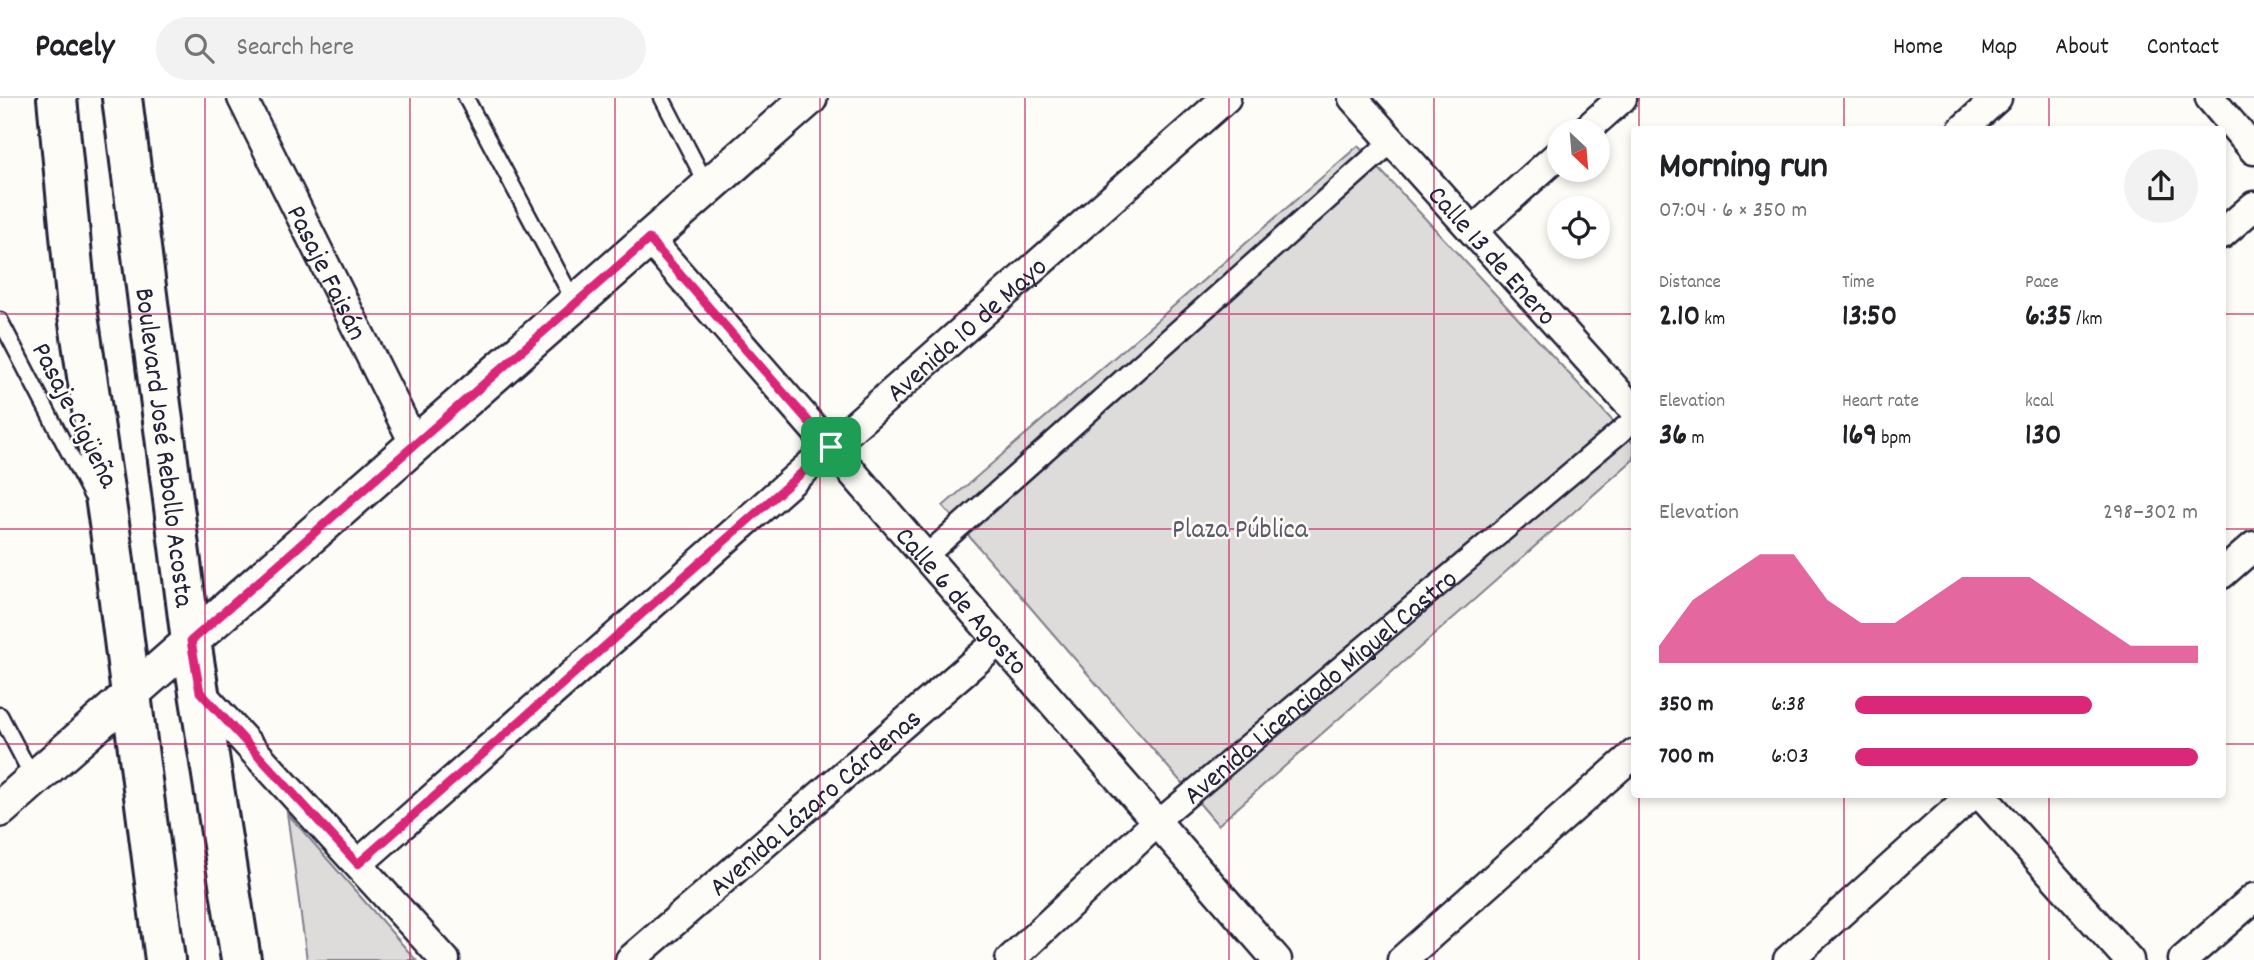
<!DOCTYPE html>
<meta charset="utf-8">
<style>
:root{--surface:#fff;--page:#f2f2f2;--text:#202124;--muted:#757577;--line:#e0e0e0;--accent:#db2777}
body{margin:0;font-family:Dekko,sans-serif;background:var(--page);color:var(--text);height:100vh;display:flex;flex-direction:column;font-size:26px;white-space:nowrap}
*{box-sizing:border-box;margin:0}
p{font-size:23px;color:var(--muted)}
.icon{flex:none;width:38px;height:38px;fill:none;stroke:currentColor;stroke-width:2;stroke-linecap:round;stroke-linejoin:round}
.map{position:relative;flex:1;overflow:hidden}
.drawer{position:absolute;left:1631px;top:28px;width:595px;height:672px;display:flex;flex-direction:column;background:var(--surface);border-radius:7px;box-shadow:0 4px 10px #0003}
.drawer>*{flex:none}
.needle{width:46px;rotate:154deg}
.controls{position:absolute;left:1547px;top:21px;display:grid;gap:14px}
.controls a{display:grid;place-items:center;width:63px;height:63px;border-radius:50%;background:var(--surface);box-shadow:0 4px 10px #0003;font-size:35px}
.pin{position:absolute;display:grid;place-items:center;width:60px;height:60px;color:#fff;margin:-30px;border-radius:14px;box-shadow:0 4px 10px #0006}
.round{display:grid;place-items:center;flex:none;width:74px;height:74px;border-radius:37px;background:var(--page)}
.headline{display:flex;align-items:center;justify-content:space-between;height:119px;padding:0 28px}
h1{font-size:38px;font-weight:700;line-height:52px}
.figures{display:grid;grid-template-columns:repeat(3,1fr);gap:10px;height:119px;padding:7px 28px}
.figures div{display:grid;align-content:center}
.figures b{font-size:30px;font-weight:700}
.figures small{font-size:19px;font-weight:400}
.figures p{font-size:19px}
.chart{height:196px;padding:14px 28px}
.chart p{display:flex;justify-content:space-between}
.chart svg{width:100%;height:126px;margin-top:7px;fill:var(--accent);opacity:.7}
ul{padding:0 28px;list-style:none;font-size:23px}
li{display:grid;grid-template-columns:112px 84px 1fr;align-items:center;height:52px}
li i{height:18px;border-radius:9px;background:var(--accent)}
header{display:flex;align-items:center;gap:42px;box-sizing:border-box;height:98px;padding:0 35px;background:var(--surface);border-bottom:2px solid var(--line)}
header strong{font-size:33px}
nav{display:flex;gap:38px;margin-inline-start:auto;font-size:24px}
.search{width:490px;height:63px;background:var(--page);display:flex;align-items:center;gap:18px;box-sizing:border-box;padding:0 24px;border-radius:38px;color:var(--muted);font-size:26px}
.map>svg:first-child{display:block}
</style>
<header>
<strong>Pacely</strong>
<div class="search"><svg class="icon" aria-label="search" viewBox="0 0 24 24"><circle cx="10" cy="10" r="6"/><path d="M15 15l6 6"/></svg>Search here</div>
<nav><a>Home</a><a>Map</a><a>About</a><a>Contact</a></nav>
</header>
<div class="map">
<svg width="2254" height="862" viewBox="0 0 2254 862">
<rect width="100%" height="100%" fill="#fdfcf7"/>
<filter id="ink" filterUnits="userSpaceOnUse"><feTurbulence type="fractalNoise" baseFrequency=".0143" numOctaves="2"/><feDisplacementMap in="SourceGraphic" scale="14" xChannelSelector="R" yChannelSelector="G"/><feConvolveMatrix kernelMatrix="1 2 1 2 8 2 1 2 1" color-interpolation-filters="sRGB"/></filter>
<g filter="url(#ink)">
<!-- green -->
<g fill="#dddcdb" stroke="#807f8b" stroke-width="2">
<polygon points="1358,48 1634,346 1634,361 1218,727 943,408"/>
<polygon points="287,715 416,862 307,862"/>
</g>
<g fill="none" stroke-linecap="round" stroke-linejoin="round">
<defs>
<g id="service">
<polyline points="466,0 575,205"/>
<polyline points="662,0 708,89"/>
<polyline points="0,222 91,397"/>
<polyline points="0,617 33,680"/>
</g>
<g id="pedestrian">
<polyline points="926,458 1392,43"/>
<path id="s1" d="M1157,724L1634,322"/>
</g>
<g id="minor">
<path id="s2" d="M242,0L415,347"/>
<path id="s3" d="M1353,0L1634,312"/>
<polyline points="2210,0 2254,52"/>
<polyline points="1962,32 1997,0"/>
<polyline points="1585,33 1622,0"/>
<polyline points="1473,133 1559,56"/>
<polyline points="2222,136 2254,108"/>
<path id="s4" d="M649,141L1277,862"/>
<polyline points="2222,476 2254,448"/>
<polyline points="200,594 445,862"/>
<polyline points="1980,696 2129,862"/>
<path id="s5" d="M358,766L1226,0"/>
<path id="s6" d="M630,862L999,543"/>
<polyline points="1010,862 1157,724"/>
<polyline points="1402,862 1634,656"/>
<polyline points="1788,862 1973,696"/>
<polyline points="2183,862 2254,800"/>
</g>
<polyline id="tertiary" points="0,711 809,0"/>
<g id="primary">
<polyline points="57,0 77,211 110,432 165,862"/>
<path id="s7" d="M122,0L191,543L241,862"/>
</g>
</defs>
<!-- service casing -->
<use href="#service" stroke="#22223b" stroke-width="19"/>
<!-- pedestrian casing -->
<use href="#pedestrian" stroke="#22223b" stroke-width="26"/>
<!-- minor casing -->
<use href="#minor" stroke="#22223b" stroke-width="33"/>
<!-- tertiary casing -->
<use href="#tertiary" stroke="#22223b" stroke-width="40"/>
<!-- primary casing -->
<use href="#primary" stroke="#22223b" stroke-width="44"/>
<!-- service -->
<use href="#service" stroke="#fdfcf7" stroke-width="14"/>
<!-- pedestrian -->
<use href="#pedestrian" stroke="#fdfcf7" stroke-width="21"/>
<!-- minor -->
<use href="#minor" stroke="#fdfcf7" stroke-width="28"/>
<!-- tertiary -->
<use href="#tertiary" stroke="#fdfcf7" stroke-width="35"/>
<!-- primary -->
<use href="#primary" stroke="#fdfcf7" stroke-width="38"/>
</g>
</g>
<g fill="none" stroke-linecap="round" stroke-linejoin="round" filter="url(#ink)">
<defs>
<polygon id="route" points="649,141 831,349 358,766 200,594 191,543"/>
</defs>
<!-- route casing -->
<use href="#route" stroke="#fff" stroke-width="14"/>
<!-- route -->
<use href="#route" stroke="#db2777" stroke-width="9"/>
</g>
<!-- grid -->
<path fill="none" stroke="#c2185b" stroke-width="2" stroke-opacity="0.55" d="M205,0V862M410,0V862M615,0V862M820,0V862M1025,0V862M1229,0V862M1434,0V862M1639,0V32M1844,0V32M2049,0V32M0,216H1634M2222,216H2254M0,431H1634M2222,431H2254M0,646H1634M2222,646H2254M1639,696V862M1844,696V862M2049,696V862"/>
<g text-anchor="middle" stroke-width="5" stroke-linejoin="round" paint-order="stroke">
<!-- street labels -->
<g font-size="28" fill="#22223b" stroke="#fdfcf7">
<text dy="10" stroke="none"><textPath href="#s3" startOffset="210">Calle 13 de Enero</textPath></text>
<text dy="10" stroke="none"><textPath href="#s2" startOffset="194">Pasaje Faisán</textPath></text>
<text dy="10" stroke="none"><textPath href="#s5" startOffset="810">Avenida 10 de Mayo</textPath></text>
<text transform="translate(77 316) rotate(63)" y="10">Pasaje Cigüeña</text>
<text dy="10" stroke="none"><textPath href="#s7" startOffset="352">Boulevard José Rebollo Acosta</textPath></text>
<text dy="10" stroke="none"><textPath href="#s4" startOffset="478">Calle 6 de Agosto</textPath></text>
<text dy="10" stroke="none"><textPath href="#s1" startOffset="212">Avenida Licenciado Miguel Castro</textPath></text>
<text dy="10" stroke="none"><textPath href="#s6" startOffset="243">Avenida Lázaro Cárdenas</textPath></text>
</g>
<!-- park labels -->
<g font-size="28" fill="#5a5a6b" stroke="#fdfcf7">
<text x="1240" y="439">Plaza Pública</text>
</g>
</g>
</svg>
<div class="controls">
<a><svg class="needle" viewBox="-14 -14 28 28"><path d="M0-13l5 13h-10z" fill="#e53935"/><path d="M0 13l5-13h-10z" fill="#757577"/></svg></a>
<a><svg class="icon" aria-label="locate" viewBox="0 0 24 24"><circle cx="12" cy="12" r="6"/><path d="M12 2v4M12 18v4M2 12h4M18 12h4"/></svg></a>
</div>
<div class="pin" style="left:831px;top:349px;background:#1e9e55"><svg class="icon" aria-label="arrive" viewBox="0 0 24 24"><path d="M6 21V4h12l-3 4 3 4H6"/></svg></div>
<section class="drawer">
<div class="headline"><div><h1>Morning run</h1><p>07:04 · 6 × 350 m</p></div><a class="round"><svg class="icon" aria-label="share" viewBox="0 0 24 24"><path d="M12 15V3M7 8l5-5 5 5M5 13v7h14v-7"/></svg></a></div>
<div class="figures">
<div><p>Distance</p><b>2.10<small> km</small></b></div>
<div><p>Time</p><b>13:50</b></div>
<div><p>Pace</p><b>6:35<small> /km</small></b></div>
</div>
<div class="figures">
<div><p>Elevation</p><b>36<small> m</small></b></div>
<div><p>Heart rate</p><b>169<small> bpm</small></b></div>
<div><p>kcal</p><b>130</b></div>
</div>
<div class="chart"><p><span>Elevation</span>298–302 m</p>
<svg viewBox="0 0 160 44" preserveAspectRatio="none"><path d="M0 44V38L10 22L20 14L30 6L40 6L50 22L60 30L70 30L80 22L90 14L100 14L110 14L120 22L130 30L140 38L150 38L160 38V44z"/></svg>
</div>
<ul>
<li><b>350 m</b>6:38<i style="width:69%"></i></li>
<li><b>700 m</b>6:03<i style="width:100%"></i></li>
</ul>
</section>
</div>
